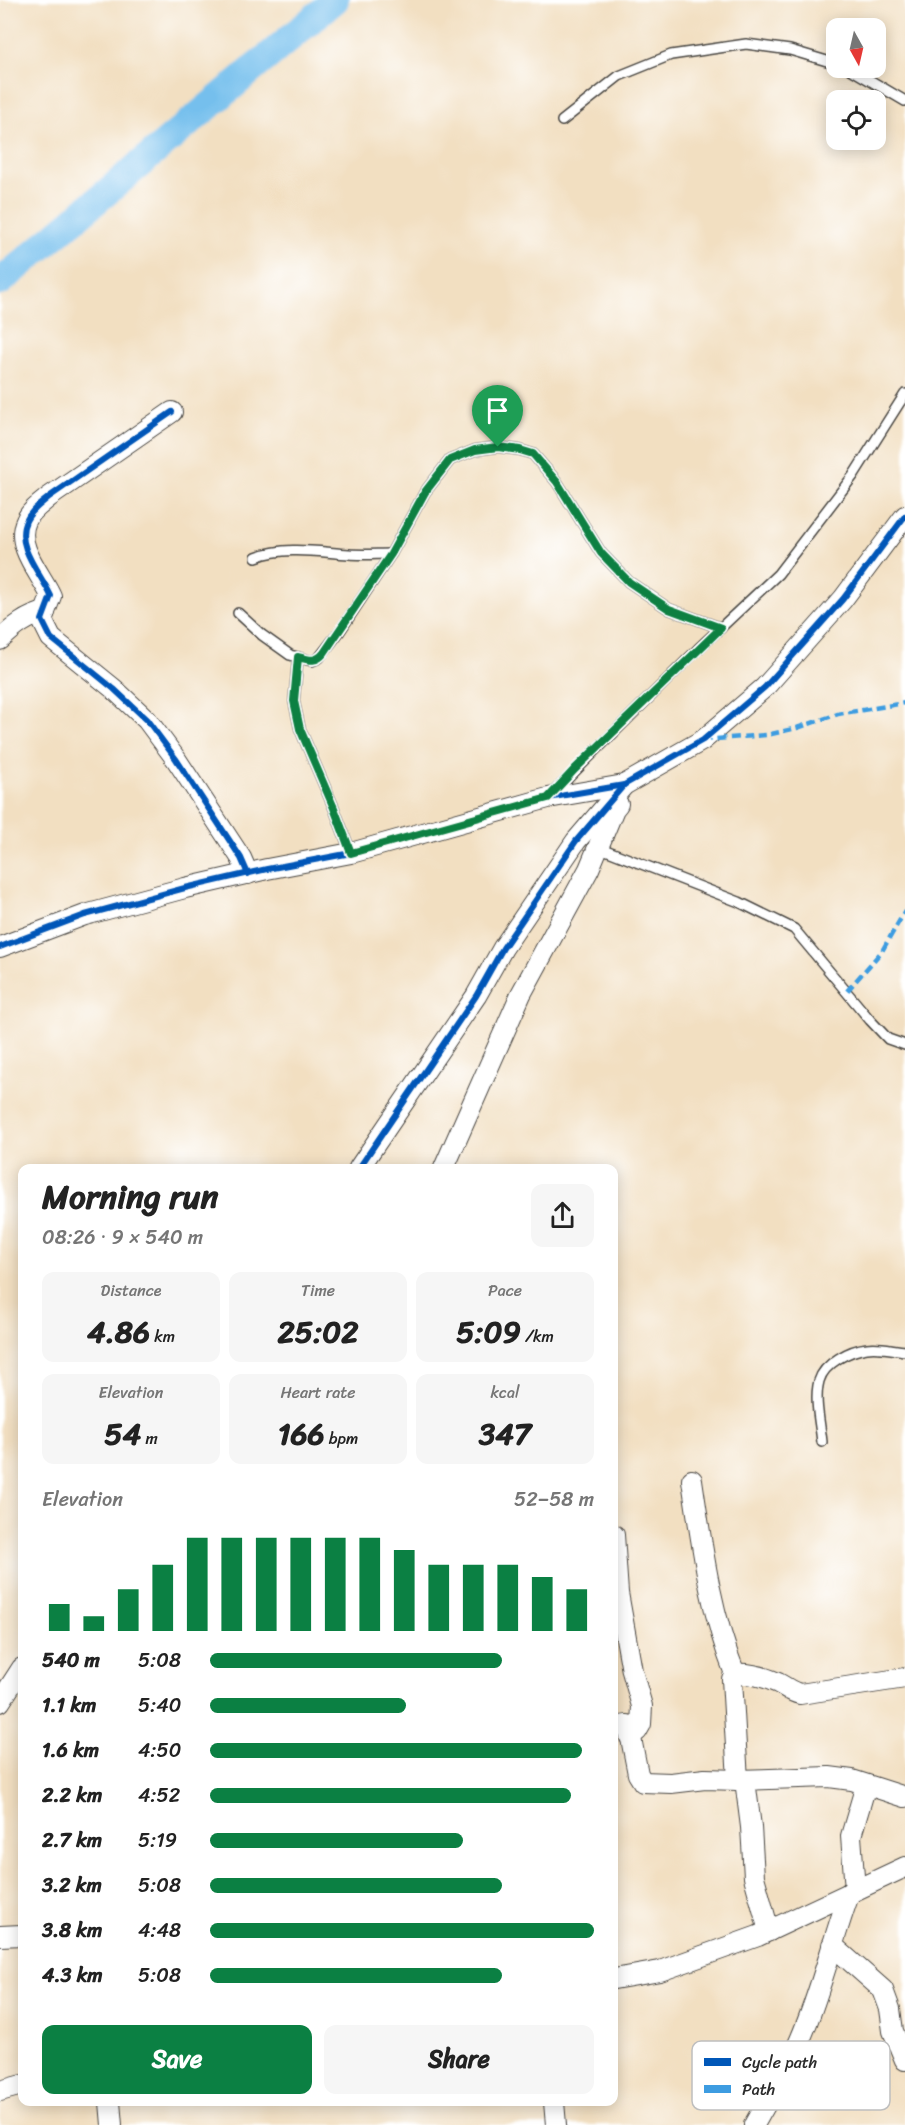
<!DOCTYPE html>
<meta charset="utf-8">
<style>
:root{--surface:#fff;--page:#f6f6f6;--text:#222;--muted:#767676;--accent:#0b8043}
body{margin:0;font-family:Sriracha,sans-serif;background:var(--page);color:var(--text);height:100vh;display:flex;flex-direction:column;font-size:22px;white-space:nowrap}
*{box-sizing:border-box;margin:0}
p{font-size:20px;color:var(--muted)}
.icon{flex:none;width:33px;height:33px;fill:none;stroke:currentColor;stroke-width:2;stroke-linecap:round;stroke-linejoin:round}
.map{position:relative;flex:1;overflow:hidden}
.panel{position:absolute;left:18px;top:1164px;width:600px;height:942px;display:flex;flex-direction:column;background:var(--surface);border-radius:12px;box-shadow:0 3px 15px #0003}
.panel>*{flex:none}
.needle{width:39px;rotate:172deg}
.tools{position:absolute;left:826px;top:18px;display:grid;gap:12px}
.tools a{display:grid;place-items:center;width:60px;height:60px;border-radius:12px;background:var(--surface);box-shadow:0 3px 15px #0003;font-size:30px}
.pin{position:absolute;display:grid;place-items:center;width:51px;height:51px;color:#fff;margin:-62px -26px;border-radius:50% 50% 50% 0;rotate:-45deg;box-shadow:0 0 6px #0007}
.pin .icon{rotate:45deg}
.round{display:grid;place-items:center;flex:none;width:63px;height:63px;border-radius:12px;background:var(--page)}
.head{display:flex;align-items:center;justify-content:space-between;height:102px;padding:0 24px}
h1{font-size:33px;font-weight:800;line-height:45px}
.stats{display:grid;grid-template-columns:repeat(3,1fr);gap:9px;height:102px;padding:6px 24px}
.stats div{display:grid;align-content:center;border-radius:12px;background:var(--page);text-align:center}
.stats b{font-size:30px;font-weight:800}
.stats small{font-size:16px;font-weight:400}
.stats p{font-size:16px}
.chart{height:168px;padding:12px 24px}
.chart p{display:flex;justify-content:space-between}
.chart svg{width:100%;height:108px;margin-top:6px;stroke:var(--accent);stroke-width:6}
.primary-button{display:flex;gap:12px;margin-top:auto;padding:12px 24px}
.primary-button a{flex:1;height:69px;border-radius:12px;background:var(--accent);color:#fff;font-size:24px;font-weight:800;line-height:69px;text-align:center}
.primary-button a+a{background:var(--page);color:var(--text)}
ul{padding:0 24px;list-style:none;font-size:20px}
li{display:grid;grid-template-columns:96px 72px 1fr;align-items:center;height:45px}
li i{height:15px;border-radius:8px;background:var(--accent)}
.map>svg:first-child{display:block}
</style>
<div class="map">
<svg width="905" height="2125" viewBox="0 0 905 2125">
<rect width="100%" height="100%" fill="#fff"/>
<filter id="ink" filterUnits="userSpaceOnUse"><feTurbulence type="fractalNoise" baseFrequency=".0167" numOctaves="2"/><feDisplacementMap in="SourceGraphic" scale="12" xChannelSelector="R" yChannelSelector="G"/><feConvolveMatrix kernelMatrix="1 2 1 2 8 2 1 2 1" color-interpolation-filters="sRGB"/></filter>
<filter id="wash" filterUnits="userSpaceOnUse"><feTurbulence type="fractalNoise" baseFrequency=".008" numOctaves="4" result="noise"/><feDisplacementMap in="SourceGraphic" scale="24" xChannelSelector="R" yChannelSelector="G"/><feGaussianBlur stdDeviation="1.35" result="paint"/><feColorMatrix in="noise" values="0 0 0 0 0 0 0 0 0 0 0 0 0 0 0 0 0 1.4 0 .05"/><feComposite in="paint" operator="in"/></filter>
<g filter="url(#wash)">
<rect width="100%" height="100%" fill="#f2dfc1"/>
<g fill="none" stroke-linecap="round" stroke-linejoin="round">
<!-- river -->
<polyline stroke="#74bfed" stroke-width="28" points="0,282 335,0"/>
</g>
</g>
<g filter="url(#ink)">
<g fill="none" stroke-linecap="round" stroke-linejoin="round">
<defs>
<g id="service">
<polyline points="849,68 905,101"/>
<polyline points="562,121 619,76 671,55 746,44 790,50 837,64"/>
<path d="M256,557C286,546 317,552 349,554C362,555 377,554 391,554"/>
<polyline points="238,613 262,635 290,655 312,661 319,658 340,631 391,554 425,492 450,460 475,450 498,447 520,450 533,454 557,482 601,553 629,582 669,609 721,628"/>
<polyline points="298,657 294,701 300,729 334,808 351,853"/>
<polyline points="551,795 698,649 778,574 853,476 905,394"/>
<polyline points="598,847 739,902 794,929 870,1020 888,1039 905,1045"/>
<path d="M822,1442C820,1422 814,1400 819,1381C824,1363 850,1350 867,1348C879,1346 893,1350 905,1351"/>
</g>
<g id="minor">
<path d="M172,412L49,497C41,504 30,511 26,521C14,546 42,575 51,596L42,620L51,638L114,689L147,720L176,759L241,858L248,874"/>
<path d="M0,640C15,626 26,617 45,612"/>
<polyline points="0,947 85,915 185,888 267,869 351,853 548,798 624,785"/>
<polyline points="359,1168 476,996 503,948 576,841 624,785 703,740 765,687 843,599 905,516"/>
<polyline points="444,1168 521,994 589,869 614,809 618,804"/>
<path d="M692,1480C702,1546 710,1611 735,1674"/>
<polyline points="614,1535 618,1593 632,1671 642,1706 641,1724 637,1731 630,1737"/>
<polyline points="0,1702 22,1668"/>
<polyline points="614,1727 627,1725 629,1728 638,1774 643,1782 671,1783 705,1779 738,1780 829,1777 852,1780 905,1797"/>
<path d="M738,1780L732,1679L735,1674C749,1673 765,1677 778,1683C786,1687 791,1692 800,1694L905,1678"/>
<polyline points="745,1780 751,1827 754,1877 769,1931"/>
<polyline points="855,1890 851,1836 866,1785"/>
<polyline points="0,1936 22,1935"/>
<polyline points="832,1945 883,1990 890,2009 893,2031 905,2060"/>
<polyline points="614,1979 660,1971 758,1936 905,1867"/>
<polyline points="0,2091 22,2085"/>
<polyline points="110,2102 112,2125"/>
<polyline points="554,2102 556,2125"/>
<path d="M754,2125C769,2097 788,2069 800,2040C821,1992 832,1941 850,1892"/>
</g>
</defs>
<!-- service casing -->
<use href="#service" stroke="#494642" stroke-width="12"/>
<!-- minor casing -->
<use href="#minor" stroke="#494642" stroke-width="22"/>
<!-- service -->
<use href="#service" stroke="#fff" stroke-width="9"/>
<!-- minor -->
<use href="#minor" stroke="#fff" stroke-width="20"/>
<!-- quiet -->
<g stroke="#3d9ce1" stroke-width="4.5" stroke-dasharray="9 4.5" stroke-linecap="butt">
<polyline points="703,740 767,735 797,728 838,714 905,703"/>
<polyline points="847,991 882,951 905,911"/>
</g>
<defs>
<g id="cycleway">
<path d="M172,412L49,497C41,504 30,511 26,521C14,546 42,575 51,596L42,620L51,638L114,689L147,720L176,759L241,858L248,874"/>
<polyline points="0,947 85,915 185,888 267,869 351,853 548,798 624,785"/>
<polyline points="359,1168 476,996 503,948 576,841 624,785 703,740 765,687 843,599 905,516"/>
</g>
</defs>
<!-- cycleway casing -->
<use href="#cycleway" stroke="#fff" stroke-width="10"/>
<!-- cycleway -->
<use href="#cycleway" stroke="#0057b8" stroke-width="6"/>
</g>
</g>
<g fill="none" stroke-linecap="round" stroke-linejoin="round" filter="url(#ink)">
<defs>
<path id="route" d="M498,447L520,450L533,454L557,482L601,553L629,582L669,609L721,628L575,769L548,798L351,853L334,808L300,729L294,701L298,657C309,660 316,663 324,653L391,554L425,492L450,460L475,450Z"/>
</defs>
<!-- route casing -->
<use href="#route" stroke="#fff" stroke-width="12"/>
<!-- route -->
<use href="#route" stroke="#0b8043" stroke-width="8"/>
</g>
<!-- legend -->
<rect x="692" y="2041" width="198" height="69" rx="9" fill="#fff" stroke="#bfbfbf" stroke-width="1.5"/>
<rect x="704" y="2058" width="27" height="8" fill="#0057b8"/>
<rect x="704" y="2085" width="27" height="8" fill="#3d9ce1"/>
<g font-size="16" fill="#2b2b2b">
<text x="742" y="2068">Cycle path</text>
<text x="742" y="2095">Path</text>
</g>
</svg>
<div class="tools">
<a><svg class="needle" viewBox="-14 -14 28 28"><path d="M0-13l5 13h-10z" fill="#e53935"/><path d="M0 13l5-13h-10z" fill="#767676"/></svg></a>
<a><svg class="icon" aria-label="locate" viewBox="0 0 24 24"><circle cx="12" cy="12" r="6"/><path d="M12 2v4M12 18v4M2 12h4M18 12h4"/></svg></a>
</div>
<div class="pin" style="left:498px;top:447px;background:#1e9e55"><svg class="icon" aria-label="arrive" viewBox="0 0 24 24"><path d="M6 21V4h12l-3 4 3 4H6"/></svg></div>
<section class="panel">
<div class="head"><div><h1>Morning run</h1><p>08:26 · 9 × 540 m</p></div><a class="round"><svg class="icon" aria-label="share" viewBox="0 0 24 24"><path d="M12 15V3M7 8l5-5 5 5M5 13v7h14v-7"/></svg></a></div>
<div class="stats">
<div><p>Distance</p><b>4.86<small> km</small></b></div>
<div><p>Time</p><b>25:02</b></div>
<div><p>Pace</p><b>5:09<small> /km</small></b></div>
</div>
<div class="stats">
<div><p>Elevation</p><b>54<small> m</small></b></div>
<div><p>Heart rate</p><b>166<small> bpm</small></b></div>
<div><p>kcal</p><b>347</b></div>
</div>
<div class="chart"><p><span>Elevation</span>52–58 m</p>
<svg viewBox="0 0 160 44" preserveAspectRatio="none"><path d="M5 44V33M15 44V38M25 44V27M35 44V17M45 44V6M55 44V6M65 44V6M75 44V6M85 44V6M95 44V6M105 44V11M115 44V17M125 44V17M135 44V17M145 44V22M155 44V27"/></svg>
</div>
<ul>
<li><b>540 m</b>5:08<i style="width:76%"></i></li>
<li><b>1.1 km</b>5:40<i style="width:51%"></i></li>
<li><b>1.6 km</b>4:50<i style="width:97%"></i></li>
<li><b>2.2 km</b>4:52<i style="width:94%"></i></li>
<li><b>2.7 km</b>5:19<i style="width:66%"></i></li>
<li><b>3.2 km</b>5:08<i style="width:76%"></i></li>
<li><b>3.8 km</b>4:48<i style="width:100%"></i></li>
<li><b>4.3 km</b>5:08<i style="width:76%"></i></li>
</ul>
<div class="primary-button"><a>Save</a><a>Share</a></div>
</section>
</div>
